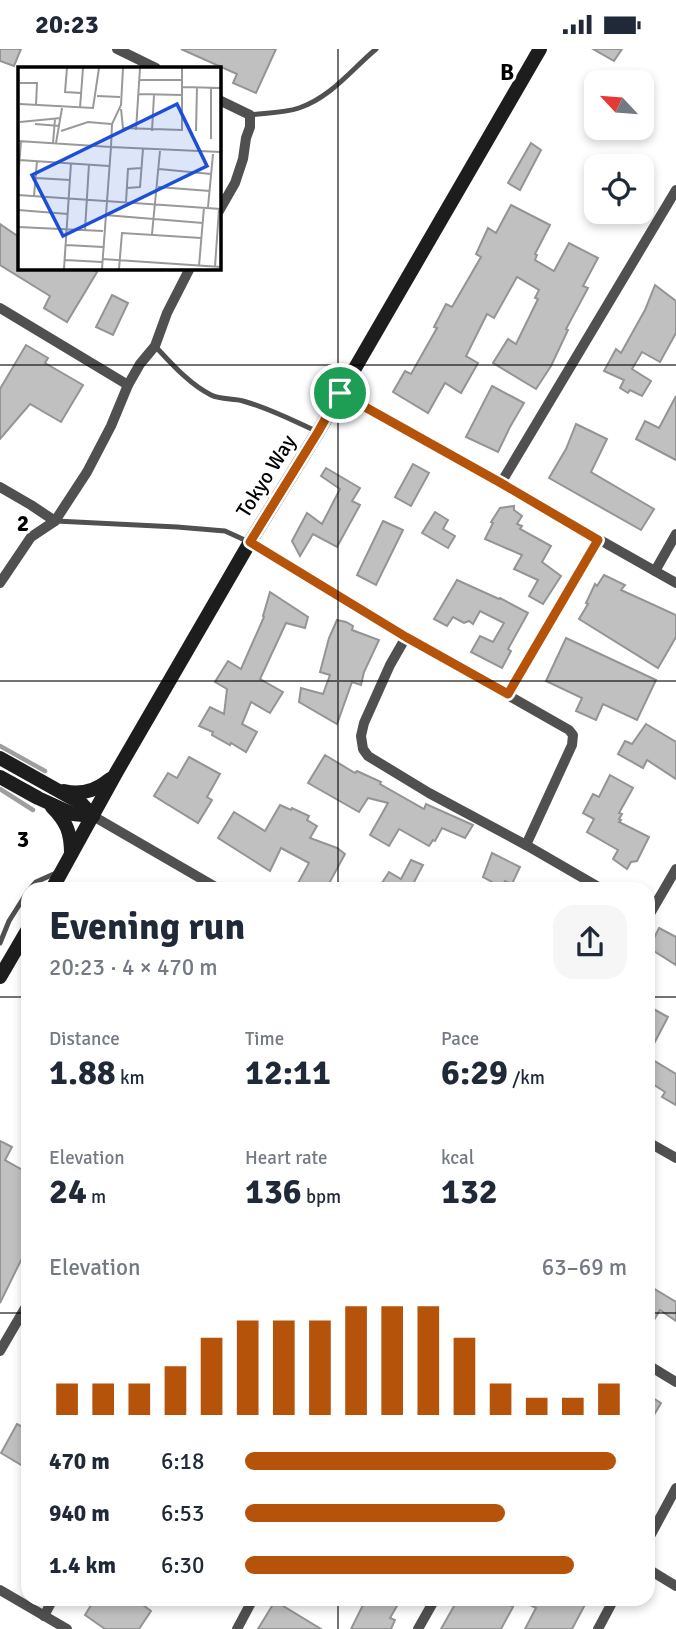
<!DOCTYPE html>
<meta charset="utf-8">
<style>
:root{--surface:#fff;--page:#f6f6f7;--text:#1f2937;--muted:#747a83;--accent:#b45309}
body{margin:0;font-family:Signika,sans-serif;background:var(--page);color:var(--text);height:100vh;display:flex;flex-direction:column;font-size:26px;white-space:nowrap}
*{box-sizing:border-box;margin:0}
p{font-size:23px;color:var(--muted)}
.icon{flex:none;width:38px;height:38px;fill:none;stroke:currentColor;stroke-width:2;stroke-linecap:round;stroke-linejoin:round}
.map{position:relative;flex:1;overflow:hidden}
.panel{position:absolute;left:21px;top:833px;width:634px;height:724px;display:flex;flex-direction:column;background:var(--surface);border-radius:21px;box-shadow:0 4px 10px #0003}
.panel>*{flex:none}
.needle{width:46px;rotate:296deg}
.fabs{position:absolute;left:584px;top:21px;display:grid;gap:14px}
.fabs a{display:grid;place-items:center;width:70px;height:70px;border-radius:14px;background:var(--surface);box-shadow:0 4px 10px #0003;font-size:35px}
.pin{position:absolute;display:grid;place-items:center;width:60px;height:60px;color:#fff;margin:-30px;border:4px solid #fff;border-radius:50%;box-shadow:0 2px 7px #0007}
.round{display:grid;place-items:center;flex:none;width:74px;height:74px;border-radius:21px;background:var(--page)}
.overview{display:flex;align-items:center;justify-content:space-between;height:119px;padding:0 28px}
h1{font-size:38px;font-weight:700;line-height:52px}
.figures{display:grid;grid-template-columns:repeat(3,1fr);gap:10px;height:119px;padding:7px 28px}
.figures div{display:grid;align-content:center}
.figures b{font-size:35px;font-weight:700}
.figures small{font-size:19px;font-weight:400}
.figures p{font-size:19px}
.chart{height:196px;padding:14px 28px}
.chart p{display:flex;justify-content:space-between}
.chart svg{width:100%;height:126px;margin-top:7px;stroke:var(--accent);stroke-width:6}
ul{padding:0 28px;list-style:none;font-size:23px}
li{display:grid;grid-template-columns:112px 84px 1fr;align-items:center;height:52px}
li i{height:18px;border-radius:9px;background:var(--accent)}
.status{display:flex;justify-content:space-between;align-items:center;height:49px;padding:0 35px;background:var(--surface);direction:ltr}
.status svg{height:19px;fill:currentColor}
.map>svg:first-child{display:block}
</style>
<div class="status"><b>20:23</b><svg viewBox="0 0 49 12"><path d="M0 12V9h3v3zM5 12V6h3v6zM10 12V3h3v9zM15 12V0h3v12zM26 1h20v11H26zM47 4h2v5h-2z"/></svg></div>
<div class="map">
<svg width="676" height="1580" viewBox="0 0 676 1580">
<rect width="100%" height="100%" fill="#fff"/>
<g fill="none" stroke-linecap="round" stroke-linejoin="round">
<!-- stream -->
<g stroke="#9e9e9e" stroke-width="4.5">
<polyline points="0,697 45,722"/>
<polyline points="0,740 33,761"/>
</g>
</g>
<!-- building -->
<g fill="#c0c0c0" stroke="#949494" stroke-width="2">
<polygon points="0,0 21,0 14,17 0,12"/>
<polygon points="181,0 276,0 256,44 233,34 237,25"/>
<polygon points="593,0 622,0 614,12"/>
<polygon points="531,94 541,101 520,141 508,134"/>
<polygon points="511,156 550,176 535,205 537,206 535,211 554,222 569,194 598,209 583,237 588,239 566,280 568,281 551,317 536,340 493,314 508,290 516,295 538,250 535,249 539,241 517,228 494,269 487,265 466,307 478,314 461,344 445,334 428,364 393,343 405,322 411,325 437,279 434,278 446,255 452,258 481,208 476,205 488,179 496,184"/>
<polygon points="0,175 19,188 19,219 90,219 97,223 67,273 44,259 50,247 0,216"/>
<polygon points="655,236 676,252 676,284 660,313 642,303 632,320 651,332 642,347 630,341 628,344 620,339 624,331 604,322 616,300 621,304 645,261"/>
<polygon points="112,246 128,254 113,286 96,278"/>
<polygon points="26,296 48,309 45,314 83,336 61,373 30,355 0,390 0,340"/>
<polygon points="492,337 524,354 510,378 498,403 466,388"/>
<polygon points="676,347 676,411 636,390 645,372 659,379"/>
<polygon points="576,375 607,390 591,423 654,460 641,481 549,429 566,400"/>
<polygon points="413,415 429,424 411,457 395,448"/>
<polygon points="326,419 360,439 352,452 360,456 337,498 313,485 300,507 292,492 307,464 322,475 340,440 321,427"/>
<polygon points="514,457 514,461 522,467 517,475 522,477 520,480 551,497 542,513 561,527 543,555 529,547 538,531 514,520 522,506 485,490 493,474 491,473 500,459"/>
<polygon points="435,463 448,471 443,480 455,487 448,499 422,484"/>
<polygon points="383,472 403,481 376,536 357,526"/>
<polygon points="604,526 625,536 621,541 676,566 676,588 658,619 579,570 588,555 586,554 595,535 597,537"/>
<polygon points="457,531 499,550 500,549 528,564 508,600 511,602 502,619 471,603 480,587 493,593 504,574 480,562 473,575 469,572 464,574 453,568 447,577 434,570"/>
<polygon points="270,543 308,568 305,579 286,574 260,630 283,643 270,664 251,653 242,675 257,683 246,703 231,694 230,696 212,686 213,683 199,677 210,658 224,665 227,640 215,633 228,612 241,620 264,568 263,567"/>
<polygon points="337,571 346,573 353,577 352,581 379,591 364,623 361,636 352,633 337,675 299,653 301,639 323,645 330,626 320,623 329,589"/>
<polygon points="566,589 656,631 637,671 603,655 596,671 576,662 582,649 546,632"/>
<polygon points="646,675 676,693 676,730 647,711 643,719 618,705 625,692 632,695"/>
<polygon points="325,706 355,724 357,722 381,733 380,735 424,760 426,755 473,776 465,789 442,779 435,792 433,791 429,797 399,780 389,797 370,786 388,754 368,749 359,763 308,734"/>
<polygon points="189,708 220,725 207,748 212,751 198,774 154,747 168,724 177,729"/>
<polygon points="610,726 633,739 619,764 622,765 619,770 621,771 619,773 649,788 637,812 631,813 627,820 613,810 618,801 587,783 594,770 583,764 593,745 599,748"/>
<polygon points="280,756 291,761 292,759 309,767 307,771 317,777 310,789 337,799 345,805 326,840 305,840 297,836 309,814 281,799 270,822 218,789 234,763 265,782"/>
<polygon points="492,804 520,818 512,835 505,832 501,840 489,840 492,833 483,828"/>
<polygon points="411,811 423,816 412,837 417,840 378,840 389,823 401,830"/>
<polygon points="659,879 676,888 676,916 649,899"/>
<polygon points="648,957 668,968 648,1006"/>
<polygon points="648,1008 676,1025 676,1056 662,1048 665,1043 648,1032"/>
<polygon points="0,1092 12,1098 5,1111 28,1124 28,1197 0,1254"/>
<polygon points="648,1236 676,1253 676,1272 660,1261 648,1281"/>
<polygon points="648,1346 661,1354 648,1376"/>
<polygon points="17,1375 28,1381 28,1420 1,1404"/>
<polygon points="95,1550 135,1550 151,1562 139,1580 105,1580 85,1566"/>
<polygon points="366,1550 401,1550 390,1569 395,1571 391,1580 351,1580"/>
<polygon points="458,1550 499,1550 513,1558 501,1580 441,1580"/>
<polygon points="519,1550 588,1550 572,1580 525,1580 536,1559"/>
<polygon points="275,1552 321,1580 258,1580"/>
</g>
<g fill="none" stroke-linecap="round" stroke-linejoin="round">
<!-- lane -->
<g stroke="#505050" stroke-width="5">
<path d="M250,66C266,64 284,64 299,59C331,48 351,21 376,0"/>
<path d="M155,297C171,314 189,335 211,346C221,351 233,349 243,352C269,359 294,372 318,383"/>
<polyline points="56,472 177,478 225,482 247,492"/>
<polyline points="30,840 36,833 56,824"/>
<polyline points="0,894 9,872 28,842"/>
</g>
<!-- street -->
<g stroke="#505050" stroke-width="10">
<polyline points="117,0 156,19"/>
<polyline points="219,51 250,66 250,78 246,89 243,110 235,134 219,162"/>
<polyline points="0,259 128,336"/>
<polyline points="340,344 676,534"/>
<polyline points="501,434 676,141"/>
<polyline points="0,438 31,456 55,472"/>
<polyline points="250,493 406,588 569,681 573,686 572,696 526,796"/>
<polyline points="655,522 676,485"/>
<polyline points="0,534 31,488 55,472 87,423 111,377 128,336 140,315 155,297 167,264 190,219"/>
<polyline points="406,588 390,616 364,674 361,687 363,700 368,707 429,744 526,796 602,840"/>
<polyline points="508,645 598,491"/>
<polyline points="93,767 219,840"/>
<polyline points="648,868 676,820"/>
<polyline points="648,1093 676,1109"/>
<polyline points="0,1302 28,1254"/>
<polyline points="648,1316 676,1333"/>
<polyline points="648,1491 676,1439"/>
<polyline points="648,1520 676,1537"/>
<polyline points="0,1541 67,1580"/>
<polyline points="44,1567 53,1550"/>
<polyline points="237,1580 253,1550"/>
<polyline points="418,1580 435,1550"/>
<polyline points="598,1580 614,1550"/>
</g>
<!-- secondary -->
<g stroke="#1d1d1d" stroke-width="14">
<polyline points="0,709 82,755 93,767"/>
<polyline points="0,728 38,749 73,765 93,767"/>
<path d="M64,742C81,746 96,742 110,730"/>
<path d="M52,758C67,773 71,784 71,805"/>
<polyline points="52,840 116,724 250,493 318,383 540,0"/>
<polyline points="0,928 28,880"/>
</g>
</g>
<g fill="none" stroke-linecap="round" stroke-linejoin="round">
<defs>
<polygon id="route" points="340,344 501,434 598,491 508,645 406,588 250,493 318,383"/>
</defs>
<!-- route casing -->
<use href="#route" stroke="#fff" stroke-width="14"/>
<!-- route -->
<use href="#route" stroke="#b45309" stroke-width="9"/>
</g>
<!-- grid -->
<path fill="none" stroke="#000" stroke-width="2" stroke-opacity="0.55" d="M338,0V840M0,316H676M0,632H676M0,948H28M648,948H676M0,1264H28M648,1264H676M338,1550V1580"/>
<g text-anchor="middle" stroke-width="6" stroke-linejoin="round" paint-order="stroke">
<!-- street labels -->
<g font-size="21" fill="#000" stroke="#fff">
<text transform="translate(266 427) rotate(-58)" y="7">Tokyo Way</text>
</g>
</g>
<!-- overview -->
<g transform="translate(18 18)">
<rect width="203" height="203" fill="#fff"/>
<path fill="none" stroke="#999" stroke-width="2" d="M49,1L47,25L63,26M122,13H164M0,16V65M2,16H19L18,38M164,20L203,21M120,27L164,28M79,29L102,30M2,37L75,41L81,1M62,41L65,1M103,42L105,61L164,63V1M2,55L43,51M17,57L42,59M118,63L122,1M43,64L70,55L93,57M134,64L136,28M178,64L179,20M193,72V21M0,74L93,80M35,76L37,52M38,76L44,41M93,80L94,57L103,38L105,1M1,93L91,99M141,102L193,107M18,111L52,113M0,114L3,74M140,120L192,124M109,121L122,120L125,82M0,128L203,142M16,129L19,94M108,135L110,102L123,101M190,140L195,87M0,143L50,147M87,148L185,156M0,160L85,164M67,163L71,97M134,167L142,84M48,178L85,180M84,192L203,200M47,193L84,195M181,199L186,140M197,200L201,142M46,202L53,96M84,202L93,80L203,85M101,202L104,166L183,171"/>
<path fill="#1d4ed8" fill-opacity="0.15" stroke="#1d4ed8" stroke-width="3.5" d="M159,37L189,99L45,169L14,108Z"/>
<rect width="203" height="203" fill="none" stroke="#000" stroke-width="3.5"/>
</g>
<g font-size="23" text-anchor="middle" font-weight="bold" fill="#000" stroke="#fff" stroke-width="6" stroke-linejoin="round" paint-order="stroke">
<text x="507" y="31">B</text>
<text x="23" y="482">2</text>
<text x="23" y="798">3</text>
</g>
</svg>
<div class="fabs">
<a><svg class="needle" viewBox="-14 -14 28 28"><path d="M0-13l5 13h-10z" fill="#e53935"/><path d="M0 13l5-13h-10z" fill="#747a83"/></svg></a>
<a><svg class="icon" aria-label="locate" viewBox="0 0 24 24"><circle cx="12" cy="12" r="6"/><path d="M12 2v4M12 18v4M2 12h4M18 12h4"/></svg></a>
</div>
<div class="pin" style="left:340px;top:344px;background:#1e9e55"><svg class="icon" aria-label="arrive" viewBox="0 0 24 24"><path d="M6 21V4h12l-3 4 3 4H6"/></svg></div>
<section class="panel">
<div class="overview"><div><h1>Evening run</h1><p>20:23 · 4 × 470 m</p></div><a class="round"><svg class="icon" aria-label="share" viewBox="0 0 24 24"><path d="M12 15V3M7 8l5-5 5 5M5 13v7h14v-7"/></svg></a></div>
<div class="figures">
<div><p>Distance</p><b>1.88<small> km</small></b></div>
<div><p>Time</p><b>12:11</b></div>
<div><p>Pace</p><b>6:29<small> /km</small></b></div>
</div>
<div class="figures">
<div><p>Elevation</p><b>24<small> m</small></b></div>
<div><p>Heart rate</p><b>136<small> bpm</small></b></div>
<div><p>kcal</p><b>132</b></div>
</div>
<div class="chart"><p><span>Elevation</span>63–69 m</p>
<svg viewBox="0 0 160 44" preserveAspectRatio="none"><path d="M5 44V33M15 44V33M25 44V33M35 44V27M45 44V17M55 44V11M65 44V11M75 44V11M85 44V6M95 44V6M105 44V6M115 44V17M125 44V33M135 44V38M145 44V38M155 44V33"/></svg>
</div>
<ul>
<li><b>470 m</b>6:18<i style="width:97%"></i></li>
<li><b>940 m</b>6:53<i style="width:68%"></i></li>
<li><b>1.4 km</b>6:30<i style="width:86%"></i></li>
</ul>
</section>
</div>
